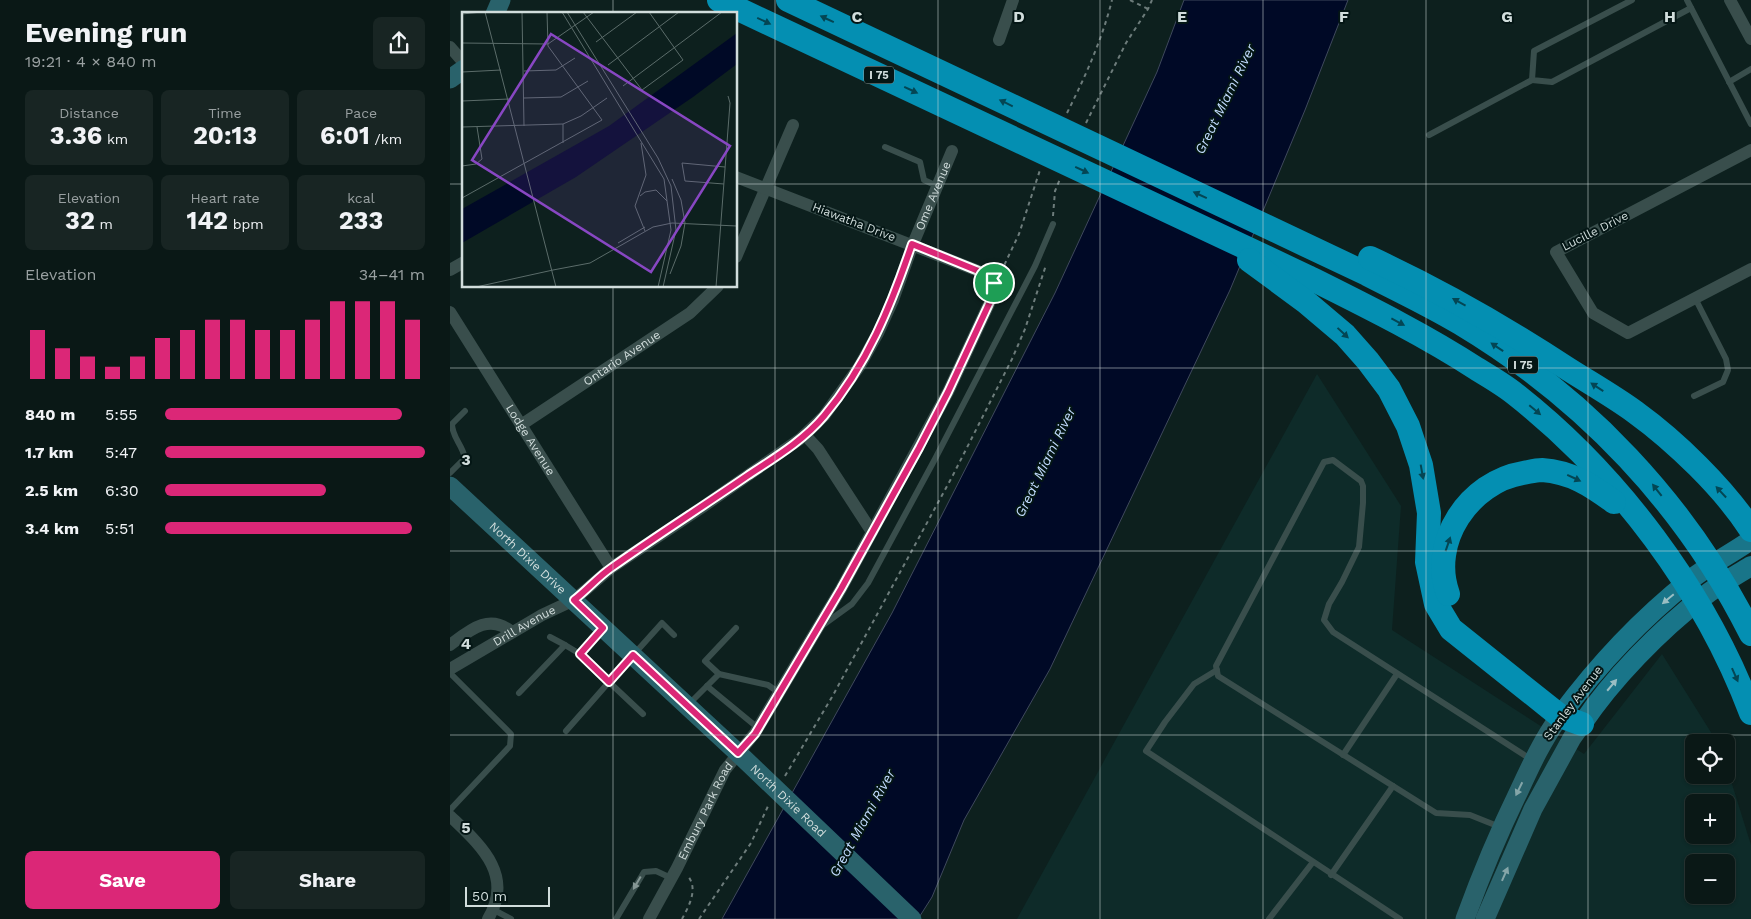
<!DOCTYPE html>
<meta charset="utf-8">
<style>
:root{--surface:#0a1816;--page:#182523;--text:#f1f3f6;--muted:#99a0a1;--line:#2a3735;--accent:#db2777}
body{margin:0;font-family:"Work Sans",sans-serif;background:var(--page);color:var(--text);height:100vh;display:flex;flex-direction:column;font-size:19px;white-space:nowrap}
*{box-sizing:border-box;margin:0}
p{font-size:16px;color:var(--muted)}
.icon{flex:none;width:28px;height:28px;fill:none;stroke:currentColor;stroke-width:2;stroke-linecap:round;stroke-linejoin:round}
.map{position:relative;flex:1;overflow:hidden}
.sheet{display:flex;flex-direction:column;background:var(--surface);width:450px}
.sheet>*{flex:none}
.fabs{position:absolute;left:1235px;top:734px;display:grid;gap:10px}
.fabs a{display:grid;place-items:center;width:50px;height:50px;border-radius:8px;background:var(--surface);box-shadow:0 1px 4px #0004,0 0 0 1px var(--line);font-size:25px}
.scale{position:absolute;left:15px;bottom:12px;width:85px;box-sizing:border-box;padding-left:5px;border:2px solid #d1dddc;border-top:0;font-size:14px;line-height:18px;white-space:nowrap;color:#d1dddc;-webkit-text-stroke:4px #041615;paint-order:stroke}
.pin{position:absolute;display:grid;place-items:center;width:42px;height:42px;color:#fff;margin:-21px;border:2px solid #fff;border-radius:50%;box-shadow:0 1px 5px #0007}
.round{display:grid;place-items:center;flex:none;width:52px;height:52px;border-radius:8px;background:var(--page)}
.overview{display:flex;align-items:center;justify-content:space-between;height:85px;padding:0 25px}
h1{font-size:28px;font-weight:700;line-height:38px}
.figures{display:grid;grid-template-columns:repeat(3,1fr);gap:8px;height:85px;padding:5px 25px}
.figures div{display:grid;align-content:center;border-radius:8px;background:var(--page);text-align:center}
.figures b{font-size:25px;font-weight:700}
.figures small{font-size:14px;font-weight:400}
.figures p{font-size:14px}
.chart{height:140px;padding:10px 25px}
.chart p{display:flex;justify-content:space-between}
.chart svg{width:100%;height:90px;margin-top:5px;stroke:var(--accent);stroke-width:6}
.button{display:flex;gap:10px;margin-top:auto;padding:10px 25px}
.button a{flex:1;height:58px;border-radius:8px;background:var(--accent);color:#fff;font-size:20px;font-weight:700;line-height:58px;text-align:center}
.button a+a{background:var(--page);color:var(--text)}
ul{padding:0 25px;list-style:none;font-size:16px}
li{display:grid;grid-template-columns:80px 60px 1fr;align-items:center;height:38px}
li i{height:12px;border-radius:6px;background:var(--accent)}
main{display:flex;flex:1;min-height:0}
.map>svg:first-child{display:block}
</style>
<main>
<section class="sheet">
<div class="overview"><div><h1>Evening run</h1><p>19:21 · 4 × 840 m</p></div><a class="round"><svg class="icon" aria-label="share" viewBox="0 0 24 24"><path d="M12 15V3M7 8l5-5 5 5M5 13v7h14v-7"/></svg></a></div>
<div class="figures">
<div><p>Distance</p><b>3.36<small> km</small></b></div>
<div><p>Time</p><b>20:13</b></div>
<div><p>Pace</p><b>6:01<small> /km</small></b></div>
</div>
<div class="figures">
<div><p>Elevation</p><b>32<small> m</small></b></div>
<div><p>Heart rate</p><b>142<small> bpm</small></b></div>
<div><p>kcal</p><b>233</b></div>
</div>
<div class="chart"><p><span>Elevation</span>34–41 m</p>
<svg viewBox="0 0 160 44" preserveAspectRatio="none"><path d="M5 44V20M15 44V29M25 44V33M35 44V38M45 44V33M55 44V24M65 44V20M75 44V15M85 44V15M95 44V20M105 44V20M115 44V15M125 44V6M135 44V6M145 44V6M155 44V15"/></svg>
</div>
<ul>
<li><b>840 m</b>5:55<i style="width:91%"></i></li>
<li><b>1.7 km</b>5:47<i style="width:100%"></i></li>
<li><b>2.5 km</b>6:30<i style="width:62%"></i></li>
<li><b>3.4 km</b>5:51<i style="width:95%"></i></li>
</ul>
<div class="button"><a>Save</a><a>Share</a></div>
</section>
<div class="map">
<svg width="1301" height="919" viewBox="0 0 1301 919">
<rect width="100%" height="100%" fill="#0d201e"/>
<!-- built -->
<path fill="#0e2b29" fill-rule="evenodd" d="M867,374L951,506L942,630L1134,754L1212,654L1267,742H1244V775H1276V765L1301,845V919H567ZM1244,802H1276V835H1244ZM1244,862H1276V895H1244Z"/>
<!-- water -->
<polygon fill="#000926" stroke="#3f495d" points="734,0 898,0 855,110 780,290 600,669 514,820 482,897 468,919 272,919 442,613 605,293 707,72"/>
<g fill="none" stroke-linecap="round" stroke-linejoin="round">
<!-- path -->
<g stroke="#6d7c7b" stroke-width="2" stroke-dasharray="4 4" stroke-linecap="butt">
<polyline points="680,0 698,9"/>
<path d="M617,113C635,77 652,40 662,0"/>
<polyline points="636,123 676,43 698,9 702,0"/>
<polyline points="603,216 605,191 610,179"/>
<polyline points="551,272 569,234 590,170"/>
<polyline points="335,776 382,697 502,477 562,359 575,329 596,265"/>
<path d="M232,919C239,906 249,888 237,875"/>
<polyline points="249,919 301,843 319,804"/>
</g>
<!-- lane -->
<g stroke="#394e4c" stroke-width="6">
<polyline points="1182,0 1084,51 1082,80 1102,82 1241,8"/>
<polyline points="1237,0 1301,124"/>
<polyline points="1279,82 1301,69"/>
<polyline points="979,135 1082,80"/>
<polyline points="435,147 470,162 474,180 487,186"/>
<polyline points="1244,396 1273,382 1278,370 1276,359 1245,298"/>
<path d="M0,473L15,458C12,444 2,437 2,424L15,411"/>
<polyline points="373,625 402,604 418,583 485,459 585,266 603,224"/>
<polyline points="151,630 130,654 159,682 212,623 224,635"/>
<polyline points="100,637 115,645"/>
<polyline points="767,670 744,684 715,722 696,751 950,919"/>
<polyline points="0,673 61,734 60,746 0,810"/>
<polyline points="269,674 318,685 328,692"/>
<polyline points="257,686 308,728"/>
<polyline points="69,693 115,645 130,654"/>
<polyline points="238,705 269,674 255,661 286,628"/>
<polyline points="116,731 159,682 193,714"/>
<polyline points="893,755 947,674"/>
<polyline points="1050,827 1020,815 986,813 768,676 766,666 874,462 883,460 911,481 913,486 913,503 909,547 892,582 879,604 874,620 883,632 1082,760"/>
<polyline points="881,875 943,786"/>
<polyline points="42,909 61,919"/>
<polyline points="166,919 194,872 206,871 221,878"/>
<polyline points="819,919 863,862"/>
</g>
<!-- street -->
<g stroke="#394e4c" stroke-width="12">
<polyline points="1280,0 1301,39"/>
<polyline points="549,40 563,0"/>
<polyline points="0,47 14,63"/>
<polyline points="1301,150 1106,252 1143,313 1178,333 1301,269"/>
<polyline points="286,257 343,125"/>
<polyline points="0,270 14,262"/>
<path id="s1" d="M0,312L161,568"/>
<path id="s2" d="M71,425L240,313L268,286"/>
<polyline points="355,435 368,449 422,532"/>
<path d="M0,645C20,630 39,613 62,632"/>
<path id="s3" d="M0,669L92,615L124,600L161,568L254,506L350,439L374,416L409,367L428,333L443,300L463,244L502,151"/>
<path d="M0,816C29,844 65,874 38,919"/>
<path id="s4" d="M199,919L227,868L275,770L305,733L391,589L498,392L545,291L544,283L531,272L286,177"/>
</g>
<!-- secondary -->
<g stroke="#29626b" stroke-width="19">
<polyline points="45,14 51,0"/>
<polyline points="0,79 14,69"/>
<path id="s5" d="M0,486L288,753L462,919"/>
<path d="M1015,919C1031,875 1049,832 1069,791C1081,765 1093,739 1110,716"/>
<polyline points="1035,919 1083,809 1122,738 1132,724"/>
</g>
<!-- primary -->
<g stroke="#197589" stroke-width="20">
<path d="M1110,716C1147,666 1191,619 1240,580C1259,565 1281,554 1301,540"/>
<path d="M1132,724C1162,679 1210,630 1253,597C1268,585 1285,576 1301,566"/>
</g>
<!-- highway -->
<g stroke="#048fb2" stroke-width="24">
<path d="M269,0L858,277C916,306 973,334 1027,369C1040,377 1054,385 1065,394C1168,475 1255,591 1301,713"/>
<path d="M338,0L917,274C948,290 980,305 1010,323C1135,398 1236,504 1301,634"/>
<path d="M920,258C989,290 1054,327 1118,369C1140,383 1163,396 1185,412C1225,441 1274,488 1301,530"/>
<polyline points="799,260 856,302 895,335 918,361 939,389 958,426 971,465 979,513 977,562 986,604 1001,629 1110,716 1132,724"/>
<path d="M998,594C979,542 1019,482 1073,473C1079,472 1085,470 1092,470C1121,472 1141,485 1164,502"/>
</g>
</g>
<!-- one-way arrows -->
<defs><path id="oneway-solid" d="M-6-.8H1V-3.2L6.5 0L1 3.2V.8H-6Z" transform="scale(1.25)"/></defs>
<g fill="#044654">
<use href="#oneway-solid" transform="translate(377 19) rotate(-155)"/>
<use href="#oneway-solid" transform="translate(314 21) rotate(25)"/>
<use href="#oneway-solid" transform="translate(461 90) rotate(25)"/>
<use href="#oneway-solid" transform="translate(556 103) rotate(-154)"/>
<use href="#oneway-solid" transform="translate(632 170) rotate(25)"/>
<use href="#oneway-solid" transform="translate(750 195) rotate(-155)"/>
<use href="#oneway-solid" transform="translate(1009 302) rotate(-151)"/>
<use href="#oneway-solid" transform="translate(948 322) rotate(28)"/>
<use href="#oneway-solid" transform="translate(893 333) rotate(43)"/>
<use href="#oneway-solid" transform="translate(1047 347) rotate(-146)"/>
<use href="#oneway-solid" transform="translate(1147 387) rotate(-147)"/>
<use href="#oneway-solid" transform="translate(1085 410) rotate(40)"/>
<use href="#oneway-solid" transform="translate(972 472) rotate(80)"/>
<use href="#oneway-solid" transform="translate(1124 478) rotate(25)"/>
<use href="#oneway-solid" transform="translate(1207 490) rotate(-128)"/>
<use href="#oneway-solid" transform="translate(1271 492) rotate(-133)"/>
<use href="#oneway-solid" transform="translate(998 544) rotate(-71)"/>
<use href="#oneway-solid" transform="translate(1285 675) rotate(66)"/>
</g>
<g fill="#9abec3">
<use href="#oneway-solid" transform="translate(1218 599) rotate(140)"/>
<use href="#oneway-solid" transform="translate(1162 685) rotate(-50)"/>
</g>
<g fill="#85a6a9">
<use href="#oneway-solid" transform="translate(1069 789) rotate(116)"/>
<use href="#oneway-solid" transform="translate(1055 874) rotate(-66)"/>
</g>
<use fill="#859694" href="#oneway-solid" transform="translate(187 883) rotate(120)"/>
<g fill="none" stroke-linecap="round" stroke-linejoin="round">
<defs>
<path id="route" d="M462,244L531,272L544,283L545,291L498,392L469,448L391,589L305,734L288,753L183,655L159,682L130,654L153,628L124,600C137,590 148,577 161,568C206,536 252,507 297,476C324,458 353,441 374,416C417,365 441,306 462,244Z"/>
</defs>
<!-- route casing -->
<use href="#route" stroke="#fff" stroke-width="10"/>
<!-- route -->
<use href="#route" stroke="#db2777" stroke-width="6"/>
</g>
<!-- grid -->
<path fill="none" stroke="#d1dddc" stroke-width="1" stroke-opacity="0.55" d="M163,0V14M325,0V919M488,0V919M650,0V919M813,0V919M976,0V919M1138,0V919M0,184H14M286,184H1301M163,286V919M0,368H1301M0,551H1301M0,735H1301"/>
<g text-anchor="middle" stroke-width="4" stroke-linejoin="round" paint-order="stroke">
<!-- shield labels -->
<g fill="#041615" stroke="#94a1a0" stroke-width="1">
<rect x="414" y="66.5" width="30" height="17" rx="4"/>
<rect x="1058" y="356.5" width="30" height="17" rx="4"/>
</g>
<g font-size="11" font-weight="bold" fill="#d1dddc">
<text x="429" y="79">I 75</text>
<text x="1073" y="369">I 75</text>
</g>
<!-- street labels -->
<g font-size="12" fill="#d1dddc" stroke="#041615">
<text dy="4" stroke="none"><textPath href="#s3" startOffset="700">Ome Avenue</textPath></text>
<text transform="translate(404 222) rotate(21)" y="4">Hiawatha Drive</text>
<text transform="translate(1145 231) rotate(-27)" y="4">Lucille Drive</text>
<text dy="4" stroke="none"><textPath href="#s2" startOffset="121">Ontario Avenue</textPath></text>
<text dy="4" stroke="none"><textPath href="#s1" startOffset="151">Lodge Avenue</textPath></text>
<text dy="4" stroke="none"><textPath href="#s5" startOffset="106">North Dixie Drive</textPath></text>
<text dy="4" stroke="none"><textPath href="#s3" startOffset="86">Drill Avenue</textPath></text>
<text transform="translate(1123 703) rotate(-53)" y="4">Stanley Avenue</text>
<text dy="4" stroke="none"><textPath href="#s5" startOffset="462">North Dixie Road</textPath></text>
<text dy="4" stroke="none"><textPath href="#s4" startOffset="122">Embury Park Road</textPath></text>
</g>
<!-- water labels -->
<g font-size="14" font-style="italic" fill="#c2dbfe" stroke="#041615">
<text transform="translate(775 99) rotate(-64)" y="5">Great Miami River</text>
<text transform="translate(595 462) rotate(-64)" y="5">Great Miami River</text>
<text transform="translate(412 823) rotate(-61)" y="5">Great Miami River</text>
</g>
</g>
<!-- overview -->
<g transform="translate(12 12)">
<rect width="275" height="275" fill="#0d201e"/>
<path d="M275,21V52L231,85L114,165L0,231V197L147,114Z" fill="#000926"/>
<path fill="none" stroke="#5b6c6a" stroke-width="1" d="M23,0L94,275M60,0L62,114M100,0L202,167L209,218L196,275M105,0L196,146L209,174L214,218L201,275M121,0L180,78L221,48L187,0M0,2L20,0M134,30L175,0M0,31L86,32L132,0M146,53L217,0M62,59L94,58L113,46M0,60L39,58M161,74L260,0M62,86L99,85L126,69M0,89L47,87M101,112V131M0,115L101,112L119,104L145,86M179,131L184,163L173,194L183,219M0,154L14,152L20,147L15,115M262,172L223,169L220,151L263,155M178,184L183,180L194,178L205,189M0,186L140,108L86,34L85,0M156,231L183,215M91,258L128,251L191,215L210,211L275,214M208,262L219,234L223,211L219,188L210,167M14,275L91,258M254,275L268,91L266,84"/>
<path fill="#8847c3" fill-opacity="0.15" stroke="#8847c3" stroke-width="2.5" d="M89,22L268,134L189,260L10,148Z"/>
<rect width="275" height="275" fill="none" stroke="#d1dddc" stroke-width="2.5"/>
</g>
<g font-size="16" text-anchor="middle" font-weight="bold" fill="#d1dddc" stroke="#041615" stroke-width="4" stroke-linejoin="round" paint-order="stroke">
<text x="407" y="22">C</text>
<text x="569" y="22">D</text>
<text x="732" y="22">E</text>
<text x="894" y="22">F</text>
<text x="1057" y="22">G</text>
<text x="1220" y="22">H</text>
<text x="16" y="465">3</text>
<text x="16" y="649">4</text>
<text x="16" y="833">5</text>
</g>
</svg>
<div class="fabs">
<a><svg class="icon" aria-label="locate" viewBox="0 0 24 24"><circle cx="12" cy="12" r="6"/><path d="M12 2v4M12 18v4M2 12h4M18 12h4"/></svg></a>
<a>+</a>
<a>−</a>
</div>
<div class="scale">50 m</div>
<div class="pin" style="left:544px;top:283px;background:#1e9e55"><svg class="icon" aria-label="arrive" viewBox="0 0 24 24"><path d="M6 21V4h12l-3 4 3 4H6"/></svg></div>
</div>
</main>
